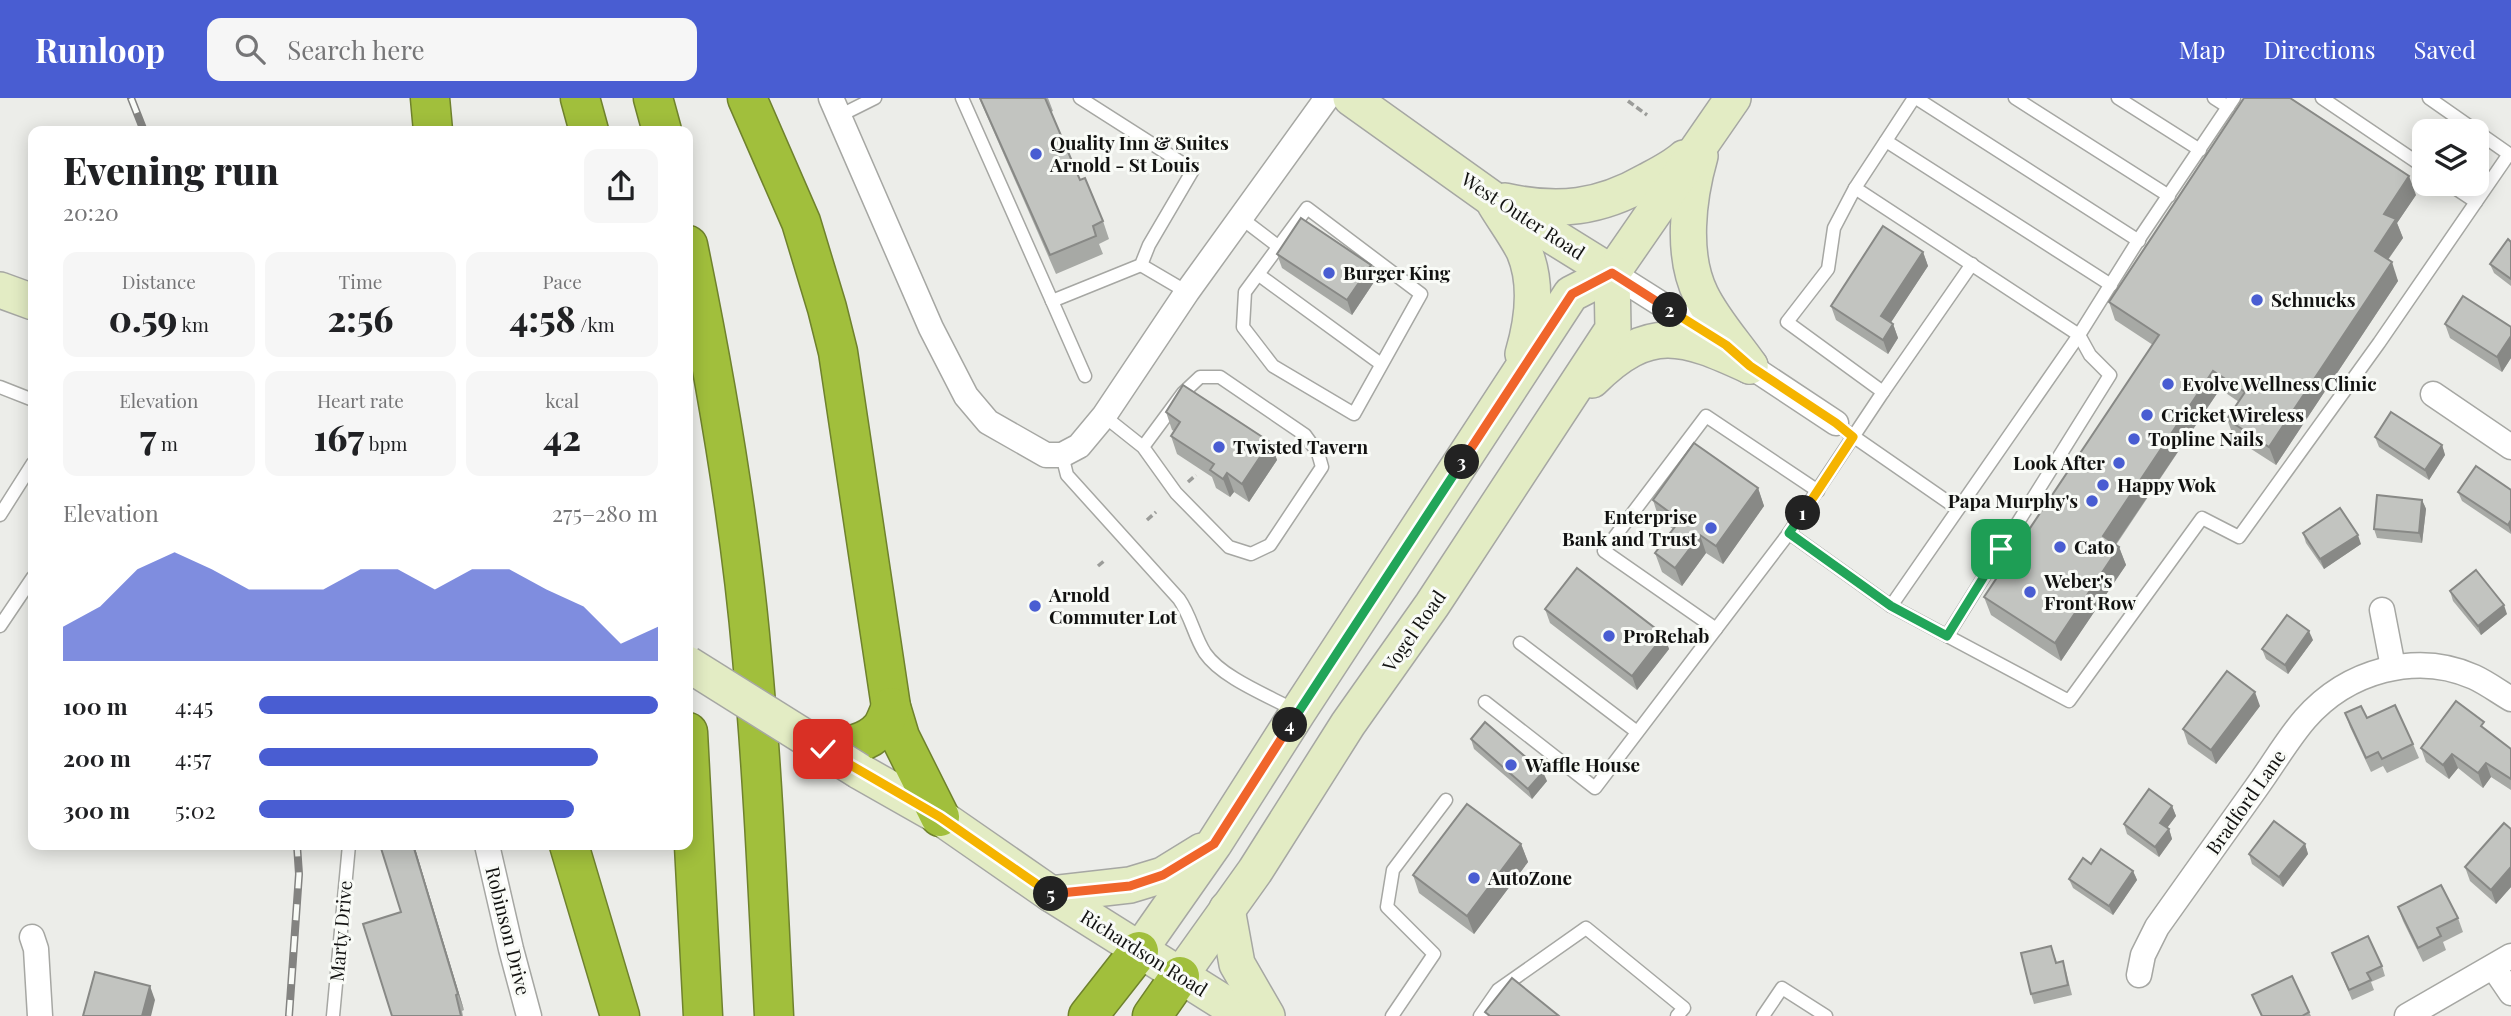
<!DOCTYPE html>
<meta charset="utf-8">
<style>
:root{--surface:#fff;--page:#f6f6f6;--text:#202124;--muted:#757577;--accent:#495dd2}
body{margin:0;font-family:"Playfair Display",serif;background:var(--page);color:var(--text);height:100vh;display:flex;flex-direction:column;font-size:26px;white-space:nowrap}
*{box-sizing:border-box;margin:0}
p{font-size:23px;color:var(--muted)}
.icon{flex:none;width:38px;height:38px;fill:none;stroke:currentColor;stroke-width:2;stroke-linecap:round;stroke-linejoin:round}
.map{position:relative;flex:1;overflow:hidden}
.side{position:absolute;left:28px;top:28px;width:665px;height:724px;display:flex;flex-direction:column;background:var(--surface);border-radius:14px;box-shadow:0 4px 18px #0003}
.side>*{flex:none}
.tools{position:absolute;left:2412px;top:21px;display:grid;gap:14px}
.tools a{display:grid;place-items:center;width:77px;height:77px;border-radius:14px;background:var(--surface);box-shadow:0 4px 18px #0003;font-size:35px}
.pin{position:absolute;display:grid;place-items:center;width:60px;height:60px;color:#fff;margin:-30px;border-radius:14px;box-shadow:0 4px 10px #0006}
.km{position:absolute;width:35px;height:35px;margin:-18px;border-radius:50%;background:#222;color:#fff;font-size:19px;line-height:35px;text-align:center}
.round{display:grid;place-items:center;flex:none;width:74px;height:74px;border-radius:14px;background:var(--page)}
.overview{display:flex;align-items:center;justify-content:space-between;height:119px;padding:0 35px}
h1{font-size:38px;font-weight:800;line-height:52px}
.figures{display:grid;grid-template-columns:repeat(3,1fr);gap:10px;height:119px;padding:7px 35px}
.figures div{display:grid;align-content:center;border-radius:14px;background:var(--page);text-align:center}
.figures b{font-size:35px;font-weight:800}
.figures small{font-size:19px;font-weight:400}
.figures p{font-size:19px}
.chart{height:196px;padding:14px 35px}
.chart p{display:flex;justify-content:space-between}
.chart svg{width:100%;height:126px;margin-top:7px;fill:var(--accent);opacity:.7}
ul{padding:0 35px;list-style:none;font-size:23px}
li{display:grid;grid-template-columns:112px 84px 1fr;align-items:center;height:52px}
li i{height:18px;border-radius:9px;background:var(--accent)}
header{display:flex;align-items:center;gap:42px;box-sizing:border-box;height:98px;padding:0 35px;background:var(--accent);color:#fff}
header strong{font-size:33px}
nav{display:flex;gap:38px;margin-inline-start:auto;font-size:24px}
.search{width:490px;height:63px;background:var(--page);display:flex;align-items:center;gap:18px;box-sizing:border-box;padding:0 24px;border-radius:14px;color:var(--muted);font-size:26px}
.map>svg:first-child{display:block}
</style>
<header>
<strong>Runloop</strong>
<div class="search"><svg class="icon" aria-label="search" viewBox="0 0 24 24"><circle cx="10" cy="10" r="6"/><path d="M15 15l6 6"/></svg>Search here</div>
<nav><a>Map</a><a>Directions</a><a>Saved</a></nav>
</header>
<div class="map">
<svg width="2511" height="918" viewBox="0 0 2511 918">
<rect width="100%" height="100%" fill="#ecede9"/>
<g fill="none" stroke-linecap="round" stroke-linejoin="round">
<defs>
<g id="lane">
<polyline points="962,0 1052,203"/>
<polyline points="1080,0 1193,72 1149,147 1141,167 1052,203 1085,278"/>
<polyline points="1914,0 1855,90 2079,237 2090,257 2110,277 1947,538"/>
<polyline points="1916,0 2139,143"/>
<polyline points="2015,0 2169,98"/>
<polyline points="2118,0 2200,52"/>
<polyline points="2214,0 2228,9"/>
<polyline points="2234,0 2141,138 2079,237 1891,508 2069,603 2202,420 2239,439 2379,245 2509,56 2429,0"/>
<polyline points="2322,0 2424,69"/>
<polyline points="839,18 875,0"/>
<polyline points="1886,43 2111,187"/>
<polyline points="2449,86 2476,104"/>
<polygon points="1307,110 1421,196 1354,316 1273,268 1243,229 1245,194"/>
<polyline points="1241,120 1279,149"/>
<polyline points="1141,167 1187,194"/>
<polyline points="1259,177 1381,266"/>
<polyline points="0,289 33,302"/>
<polyline points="1883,294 1972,166"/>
<polyline points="1104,318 1143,349 1176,395 1229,449 1251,456 1270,447 1322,369 1318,355 1305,337 1220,279 1200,279 1183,295 1143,349"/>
<polyline points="1847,334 1958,411"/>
<path d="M1062,357L1067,377L1179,501C1191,518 1194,538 1205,555C1222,580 1269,598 1296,613"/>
<polyline points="0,417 33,365"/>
<polyline points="1789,435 1883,294 1787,224 1828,171 1834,130 1855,90"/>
<polyline points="0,528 33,479"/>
<polyline points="1716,531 1604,453 1706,318 1818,393"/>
<polyline points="1520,545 1637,634"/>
<polyline points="1485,604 1595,690 1789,435 1891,508"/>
<polyline points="333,918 349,747"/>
<polyline points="1392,918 1434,856 1387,809 1393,772 1446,702"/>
<polyline points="1480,918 1498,892 1586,830 1684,910 1677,918"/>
<polyline points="1763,918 1782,890 1826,918"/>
</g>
<g id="street">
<polyline points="831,0 931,230 966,298 988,324 1046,357 1062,357 1079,348 1104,318 1187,194 1327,0"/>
<polyline points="1612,175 1726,247 1750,268 1836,325"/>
<polyline points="2433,296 2511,349"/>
<polyline points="2382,512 2393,569"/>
<polyline points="487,747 511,851 529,918"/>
<polyline points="32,839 36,851 40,918"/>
<polyline points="2494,870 2511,895"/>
<path d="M2139,877L2143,857L2157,829C2190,783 2223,737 2256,690C2272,668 2287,642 2305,621C2347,573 2416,553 2474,579C2487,585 2499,594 2511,601"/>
<polyline points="2407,918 2511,858"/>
</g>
<g id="secondary">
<polyline points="1351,0 1491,100 1612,175"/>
<path d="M1700,58C1688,100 1681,157 1701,197C1713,222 1734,245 1750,268"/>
<path d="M1505,103C1558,115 1600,110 1647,83C1660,76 1674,69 1684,60"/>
<path d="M1495,106C1504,121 1516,137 1524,153C1538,186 1533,222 1523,256"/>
<polyline points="0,192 33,204"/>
<path d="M1592,282C1649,225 1683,237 1750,268"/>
<polyline points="859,673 940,719 1051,796 1245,918"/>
<polyline points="1051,796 1130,787 1163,777 1202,753"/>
<polyline points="1227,811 1237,866 1267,918"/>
<polyline points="1139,853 1214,746 1298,614 1571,196 1612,175 1733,0"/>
<polyline points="1180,878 1255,773 1348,626 1432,507 1613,231 1612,175"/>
</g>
<g id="highway">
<polyline points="430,0 433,33"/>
<polyline points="580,0 589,33"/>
<polyline points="653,0 662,33"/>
<polyline points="747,0 801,124 827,210 838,254 891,609 900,639 940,719"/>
<path d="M688,147C716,283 740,420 752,559C763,679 768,798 774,918"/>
<polyline points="688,634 703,918"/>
<path d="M823,651C843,649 867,647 881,630C885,625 888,616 891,609"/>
<polyline points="569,747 620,918"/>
<polyline points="1088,918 1139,853"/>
<polyline points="1152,918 1180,878"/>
</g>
</defs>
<!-- lane casing -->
<use href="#lane" stroke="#a6a7a3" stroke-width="15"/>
<!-- street casing -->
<use href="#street" stroke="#a6a7a3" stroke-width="27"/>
<!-- secondary casing -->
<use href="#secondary" stroke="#a6a7a3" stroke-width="38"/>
<!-- highway casing -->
<use href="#highway" stroke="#6f822d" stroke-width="41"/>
<!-- path -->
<g stroke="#9b9c99" stroke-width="3.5" stroke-dasharray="7 3.5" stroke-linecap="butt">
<polyline points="1628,3 1647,17"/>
<polyline points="1188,384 1196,377"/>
<polyline points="1147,422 1156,414"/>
<polyline points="1098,468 1104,463"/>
</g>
<!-- lane -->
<use href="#lane" stroke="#fff" stroke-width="12"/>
<!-- street -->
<use href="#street" stroke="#fff" stroke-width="24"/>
<!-- secondary -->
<use href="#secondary" stroke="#e3ecc4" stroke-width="35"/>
<!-- highway -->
<use href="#highway" stroke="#a1bf3c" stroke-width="38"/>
<defs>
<g id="rail">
<polyline points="131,0 144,33"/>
<polyline points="289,918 299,776 297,747"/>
</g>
</defs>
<!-- rail casing -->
<use href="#rail" stroke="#838381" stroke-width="8"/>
<!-- rail -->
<use href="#rail" stroke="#f9fbf7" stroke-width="5" stroke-dasharray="16" stroke-linecap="butt"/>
<defs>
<polyline id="secondary-bridge" points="688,566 859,673"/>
</defs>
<!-- secondary-bridge casing -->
<use href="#secondary-bridge" stroke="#a6a7a3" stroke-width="38" stroke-linecap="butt"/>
<!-- secondary-bridge -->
<use href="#secondary-bridge" stroke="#e3ecc4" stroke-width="35"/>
</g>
<!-- wall -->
<g fill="#a7a9a5">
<polygon points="979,0 1048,0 1053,13 1051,14 1080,82 1103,123 1109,141 1099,146 1103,156 1056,176"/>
<polygon points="2416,97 2397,125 2403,140 2388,162 2398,183 2276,367 2234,340 2227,321 2239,304 2220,291 2116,447 2119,449 2126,467 2061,563 1991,517 1984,499 2153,247 2115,222 2109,204"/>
<polygon points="2511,144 2511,188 2494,175 2490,166"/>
<polygon points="1923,154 1928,168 1891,224 1893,226 1898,240 1888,256 1836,222 1831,208"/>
<polygon points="1277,156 1376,181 1352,217 1282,170"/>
<polygon points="2445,226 2511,229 2511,260 2502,274 2450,240"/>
<polygon points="1166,314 1270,344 1277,362 1249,404 1234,394 1230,399 1216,390 1212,379 1177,356 1171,338 1174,333 1172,332"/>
<polygon points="2375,339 2442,347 2445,357 2429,382 2379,349"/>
<polygon points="1758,390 1764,408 1723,466 1706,455 1682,488 1662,474 1655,455 1673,431 1659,421 1653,402"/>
<polygon points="2511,392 2511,436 2462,403 2458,394"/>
<polygon points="2422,402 2426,411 2422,445 2377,440 2374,431"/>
<polygon points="2303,435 2361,446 2324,471 2306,445"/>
<polygon points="2450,493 2507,516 2481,537 2453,503"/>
<polygon points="1545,511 1664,537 1669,551 1637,592 1550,525"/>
<polygon points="2313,542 2288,576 2266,561 2262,551"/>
<polygon points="2260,608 2216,666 2188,646 2183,631"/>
<polygon points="2345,615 2367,620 2413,646 2419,660 2387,675 2383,668 2371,674 2350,629"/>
<polygon points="2487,633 2511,651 2511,692 2491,679 2483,690 2458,670 2449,681 2426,664 2421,650"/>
<polygon points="1471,641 1547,683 1532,701 1474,651"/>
<polygon points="2172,708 2176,718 2167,730 2169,731 2172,741 2159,759 2127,736 2124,726"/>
<polygon points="2511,731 2511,789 2496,806 2470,783 2465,769"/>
<polygon points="1521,746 1528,764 1474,836 1419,795 1413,777"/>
<polygon points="2305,746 2308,756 2283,789 2252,766 2249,756"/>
<polygon points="414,747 464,912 462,913 463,918 392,918 401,814"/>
<polygon points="2091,766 2133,773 2137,782 2113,817 2073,790 2069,781"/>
<polygon points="2398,809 2458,820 2463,834 2443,844 2446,852 2423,864 2403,823"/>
<polygon points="2051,848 2057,865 2066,873 2072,897 2034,906 2031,896"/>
<polygon points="2332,855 2382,868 2385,878 2371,884 2374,892 2352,902"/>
<polygon points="2252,897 2309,914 2311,918 2261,918"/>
</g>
<!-- shaded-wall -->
<g fill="#888986">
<polygon points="2409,78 2416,97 2397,125 2403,140 2381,171 2375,153 2384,116"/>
<polygon points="1923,154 1928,168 1886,232 1881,218"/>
<polygon points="2392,164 2398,183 2276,367 2269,349"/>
<polygon points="1371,167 1376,181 1352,217 1347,202"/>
<polygon points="1893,226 1898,240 1888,256 1883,242"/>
<polygon points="2511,238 2511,260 2502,274 2497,259"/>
<polygon points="2213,273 2220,291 2109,456 2103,438"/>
<polygon points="1270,344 1277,362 1249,404 1242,386"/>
<polygon points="2442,347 2445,357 2429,382 2425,372"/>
<polygon points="1227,375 1234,394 1230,399 1223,381"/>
<polygon points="1758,390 1764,408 1723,466 1716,448"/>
<polygon points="2422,402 2426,411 2422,445 2419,435"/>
<polygon points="2511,422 2511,435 2508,427"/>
<polygon points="1700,437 1706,455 1682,488 1675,470"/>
<polygon points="2358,437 2361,446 2324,471 2320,461"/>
<polygon points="2119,449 2126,467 2061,563 2055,545"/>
<polygon points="2504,507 2507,516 2481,537 2478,528"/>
<polygon points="2309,533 2313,542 2288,576 2285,567"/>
<polygon points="1664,537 1669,551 1637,592 1632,578"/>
<polygon points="2255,594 2260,608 2216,666 2211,652"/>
<polygon points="2452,656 2458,670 2449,681 2443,667"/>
<polygon points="2486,665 2491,679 2483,690 2478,675"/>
<polygon points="1543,674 1547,683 1532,701 1528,691"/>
<polygon points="2172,708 2176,718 2164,734 2160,725"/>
<polygon points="2169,731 2172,741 2159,759 2155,749"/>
<polygon points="1521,746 1528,764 1474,836 1467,818"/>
<polygon points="2305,746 2308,756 2283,789 2279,779"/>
<polygon points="413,747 414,747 464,912 458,896"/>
<polygon points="2511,769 2511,789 2496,806 2491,792"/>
<polygon points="2133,773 2137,782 2113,817 2109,808"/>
<polygon points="150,888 155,902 151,918 142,918"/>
</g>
<!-- building -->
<g fill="#c2c4c0" stroke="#888986" stroke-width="2">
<polygon points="980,0 1045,0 1080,82 1085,80 1103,123 1093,128 1096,138 1050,157"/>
<polygon points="2244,0 2290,0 2409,78 2384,116 2396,121 2375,153 2392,164 2269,349 2227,321 2245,294 2213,273 2103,438 2119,449 2055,545 1984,499 2159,237 2109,204"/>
<polygon points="1301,120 1371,167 1347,202 1277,156"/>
<polygon points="1883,128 1923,154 1881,218 1893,226 1883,242 1831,208"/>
<polygon points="2508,141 2511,144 2511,181 2490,166"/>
<polygon points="2463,198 2511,229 2511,238 2497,259 2445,226"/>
<polygon points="1183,287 1270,344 1242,386 1227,375 1223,381 1210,372 1214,366 1171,338 1180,324 1166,314"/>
<polygon points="2391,314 2442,347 2425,372 2375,339"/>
<polygon points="1694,345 1758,390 1716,448 1700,437 1675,470 1655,455 1680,422 1653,402"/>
<polygon points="2476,368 2511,392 2511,422 2508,427 2458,394"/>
<polygon points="2377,397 2422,402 2419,435 2374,431"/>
<polygon points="2340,410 2358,437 2320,461 2303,435"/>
<polygon points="1577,470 1664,537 1632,578 1545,511"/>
<polygon points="2476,472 2504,507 2478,528 2450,493"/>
<polygon points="2287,517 2309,533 2285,567 2262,551"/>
<polygon points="2227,573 2255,594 2211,652 2183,631"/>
<polygon points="2456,603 2484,624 2481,628 2511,651 2511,681 2486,665 2478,675 2452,656 2443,667 2421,650"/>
<polygon points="2395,607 2413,646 2382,661 2378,654 2366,660 2345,615 2361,608 2367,620"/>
<polygon points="1485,624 1543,674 1528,691 1471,641"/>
<polygon points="2149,691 2172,708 2160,725 2169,731 2155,749 2124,726"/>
<polygon points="1467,706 1521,746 1467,818 1413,777"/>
<polygon points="2274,723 2305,746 2279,779 2249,756"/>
<polygon points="2504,725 2511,731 2511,769 2491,792 2465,769"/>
<polygon points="380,747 413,747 458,896 456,897 461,918 392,918 363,826 401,814"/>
<polygon points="2101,751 2133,773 2109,808 2069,781 2083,760 2091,766"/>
<polygon points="2441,787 2458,820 2437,830 2441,838 2418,850 2398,809"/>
<polygon points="2368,838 2382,868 2367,875 2371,882 2349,892 2332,855"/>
<polygon points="2051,848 2056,865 2063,863 2068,887 2031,896 2021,855"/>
<polygon points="95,874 150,888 142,918 83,918"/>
<polygon points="2292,878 2309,914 2302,918 2262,918 2252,897"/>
<polygon points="1512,880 1559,918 1490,918 1485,914"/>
</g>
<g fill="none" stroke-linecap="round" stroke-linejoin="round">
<defs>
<polyline id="split-1" points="1803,415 1789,435 1891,508 1947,538 2001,451"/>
<polyline id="split-2" points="1670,212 1726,247 1750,268 1836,325 1853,339 1803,415"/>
<polyline id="split-3" points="1462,364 1572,196 1612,175 1670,212"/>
<polyline id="split-4" points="1290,627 1462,364"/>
<polyline id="split-5" points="1051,796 1130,788 1163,777 1214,746 1290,627"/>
<polyline id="split-6" points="823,651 940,719 1051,796"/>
</defs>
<!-- split-1 casing -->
<use href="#split-1" stroke="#fff" stroke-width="14"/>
<!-- split-2 casing -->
<use href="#split-2" stroke="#fff" stroke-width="14"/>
<!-- split-3 casing -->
<use href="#split-3" stroke="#fff" stroke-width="14"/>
<!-- split-4 casing -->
<use href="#split-4" stroke="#fff" stroke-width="14"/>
<!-- split-5 casing -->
<use href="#split-5" stroke="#fff" stroke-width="14"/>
<!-- split-6 casing -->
<use href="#split-6" stroke="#fff" stroke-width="14"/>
<!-- split-1 -->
<use href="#split-1" stroke="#22a559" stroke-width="9"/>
<!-- split-2 -->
<use href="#split-2" stroke="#f5b400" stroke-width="9"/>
<!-- split-3 -->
<use href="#split-3" stroke="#f0652b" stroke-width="9"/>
<!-- split-4 -->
<use href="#split-4" stroke="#22a559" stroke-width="9"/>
<!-- split-5 -->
<use href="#split-5" stroke="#f0652b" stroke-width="9"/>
<!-- split-6 -->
<use href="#split-6" stroke="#f5b400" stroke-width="9"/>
</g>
<!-- markers -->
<g fill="#495dd2" stroke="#f9fbf7" stroke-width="2.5">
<circle cx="1036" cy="56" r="7"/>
<circle cx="1329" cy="175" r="7"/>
<circle cx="2257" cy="202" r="7"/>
<circle cx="2168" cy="286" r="7"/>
<circle cx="2147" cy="317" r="7"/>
<circle cx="2134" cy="341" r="7"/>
<circle cx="1219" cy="349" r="7"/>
<circle cx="2119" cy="365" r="7"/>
<circle cx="2103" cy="387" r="7"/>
<circle cx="2092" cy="403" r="7"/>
<circle cx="1711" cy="430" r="7"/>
<circle cx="2060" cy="449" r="7"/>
<circle cx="2030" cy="494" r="7"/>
<circle cx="1035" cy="508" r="7"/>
<circle cx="1609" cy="538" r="7"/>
<circle cx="1511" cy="667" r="7"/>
<circle cx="1474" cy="780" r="7"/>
</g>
<g text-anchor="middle" stroke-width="6" stroke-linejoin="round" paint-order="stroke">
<!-- poi labels -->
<g font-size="19" font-weight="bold" fill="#121211" stroke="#f9fbf7" text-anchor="start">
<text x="1050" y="52">Quality Inn &amp; Suites<tspan x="1050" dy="22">Arnold - St Louis</tspan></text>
<text x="1343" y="182">Burger King</text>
<text x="2271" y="209">Schnucks</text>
<text x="2182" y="293">Evolve Wellness Clinic</text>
<text x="2161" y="324">Cricket Wireless</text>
<text x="2148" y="348">Topline Nails</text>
<text x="1233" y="356">Twisted Tavern</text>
<text x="2105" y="372" text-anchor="end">Look After</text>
<text x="2117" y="394">Happy Wok</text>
<text x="2078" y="410" text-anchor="end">Papa Murphy's</text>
<text x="1697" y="426" text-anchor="end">Enterprise<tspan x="1697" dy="22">Bank and Trust</tspan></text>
<text x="2074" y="456">Cato</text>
<text x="2044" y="490">Weber's<tspan x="2044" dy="22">Front Row</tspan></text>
<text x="1049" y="504">Arnold<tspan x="1049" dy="22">Commuter Lot</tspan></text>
<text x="1623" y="545">ProRehab</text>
<text x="1525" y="674">Waffle House</text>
<text x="1488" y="787">AutoZone</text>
</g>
<!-- street labels -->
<g font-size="19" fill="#121211" stroke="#f9fbf7">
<text transform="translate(1523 118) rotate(33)" y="7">West Outer Road</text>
<text transform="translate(1414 533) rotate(-55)" y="7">Vogel Road</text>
<text transform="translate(2246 704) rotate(-55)" y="7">Bradford Lane</text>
<text transform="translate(341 833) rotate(-85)" y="7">Marty Drive</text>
<text transform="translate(508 833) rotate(76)" y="7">Robinson Drive</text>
<text transform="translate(1144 855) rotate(32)" y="7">Richardson Road</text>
</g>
</g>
</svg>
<div class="tools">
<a><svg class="icon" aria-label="layers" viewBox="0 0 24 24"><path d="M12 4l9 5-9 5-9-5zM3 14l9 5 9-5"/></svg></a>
</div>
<div class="pin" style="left:2001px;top:451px;background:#1e9e55"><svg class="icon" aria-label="arrive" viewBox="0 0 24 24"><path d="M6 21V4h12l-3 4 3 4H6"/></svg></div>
<div class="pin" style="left:823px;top:651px;background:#d93025"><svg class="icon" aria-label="check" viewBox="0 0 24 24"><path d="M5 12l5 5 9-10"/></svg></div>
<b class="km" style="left:1803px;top:415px">1</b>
<b class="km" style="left:1670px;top:212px">2</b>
<b class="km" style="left:1462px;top:364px">3</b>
<b class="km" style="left:1290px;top:627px">4</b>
<b class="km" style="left:1051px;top:796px">5</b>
<section class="side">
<div class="overview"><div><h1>Evening run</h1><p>20:20</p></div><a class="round"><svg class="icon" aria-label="share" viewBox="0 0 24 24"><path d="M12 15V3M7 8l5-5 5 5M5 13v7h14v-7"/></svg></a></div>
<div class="figures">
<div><p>Distance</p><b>0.59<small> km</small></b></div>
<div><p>Time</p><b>2:56</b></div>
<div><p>Pace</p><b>4:58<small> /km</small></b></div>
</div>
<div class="figures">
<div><p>Elevation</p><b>7<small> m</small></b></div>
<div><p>Heart rate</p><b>167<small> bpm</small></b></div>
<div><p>kcal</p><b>42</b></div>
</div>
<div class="chart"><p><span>Elevation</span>275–280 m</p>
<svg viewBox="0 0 160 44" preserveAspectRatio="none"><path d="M0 44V32L10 25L20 12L30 6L40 12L50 19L60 19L70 19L80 12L90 12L100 19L110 12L120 12L130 19L140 25L150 38L160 32V44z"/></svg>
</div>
<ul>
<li><b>100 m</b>4:45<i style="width:100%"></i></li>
<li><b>200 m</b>4:57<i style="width:85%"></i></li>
<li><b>300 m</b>5:02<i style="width:79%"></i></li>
</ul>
</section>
</div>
